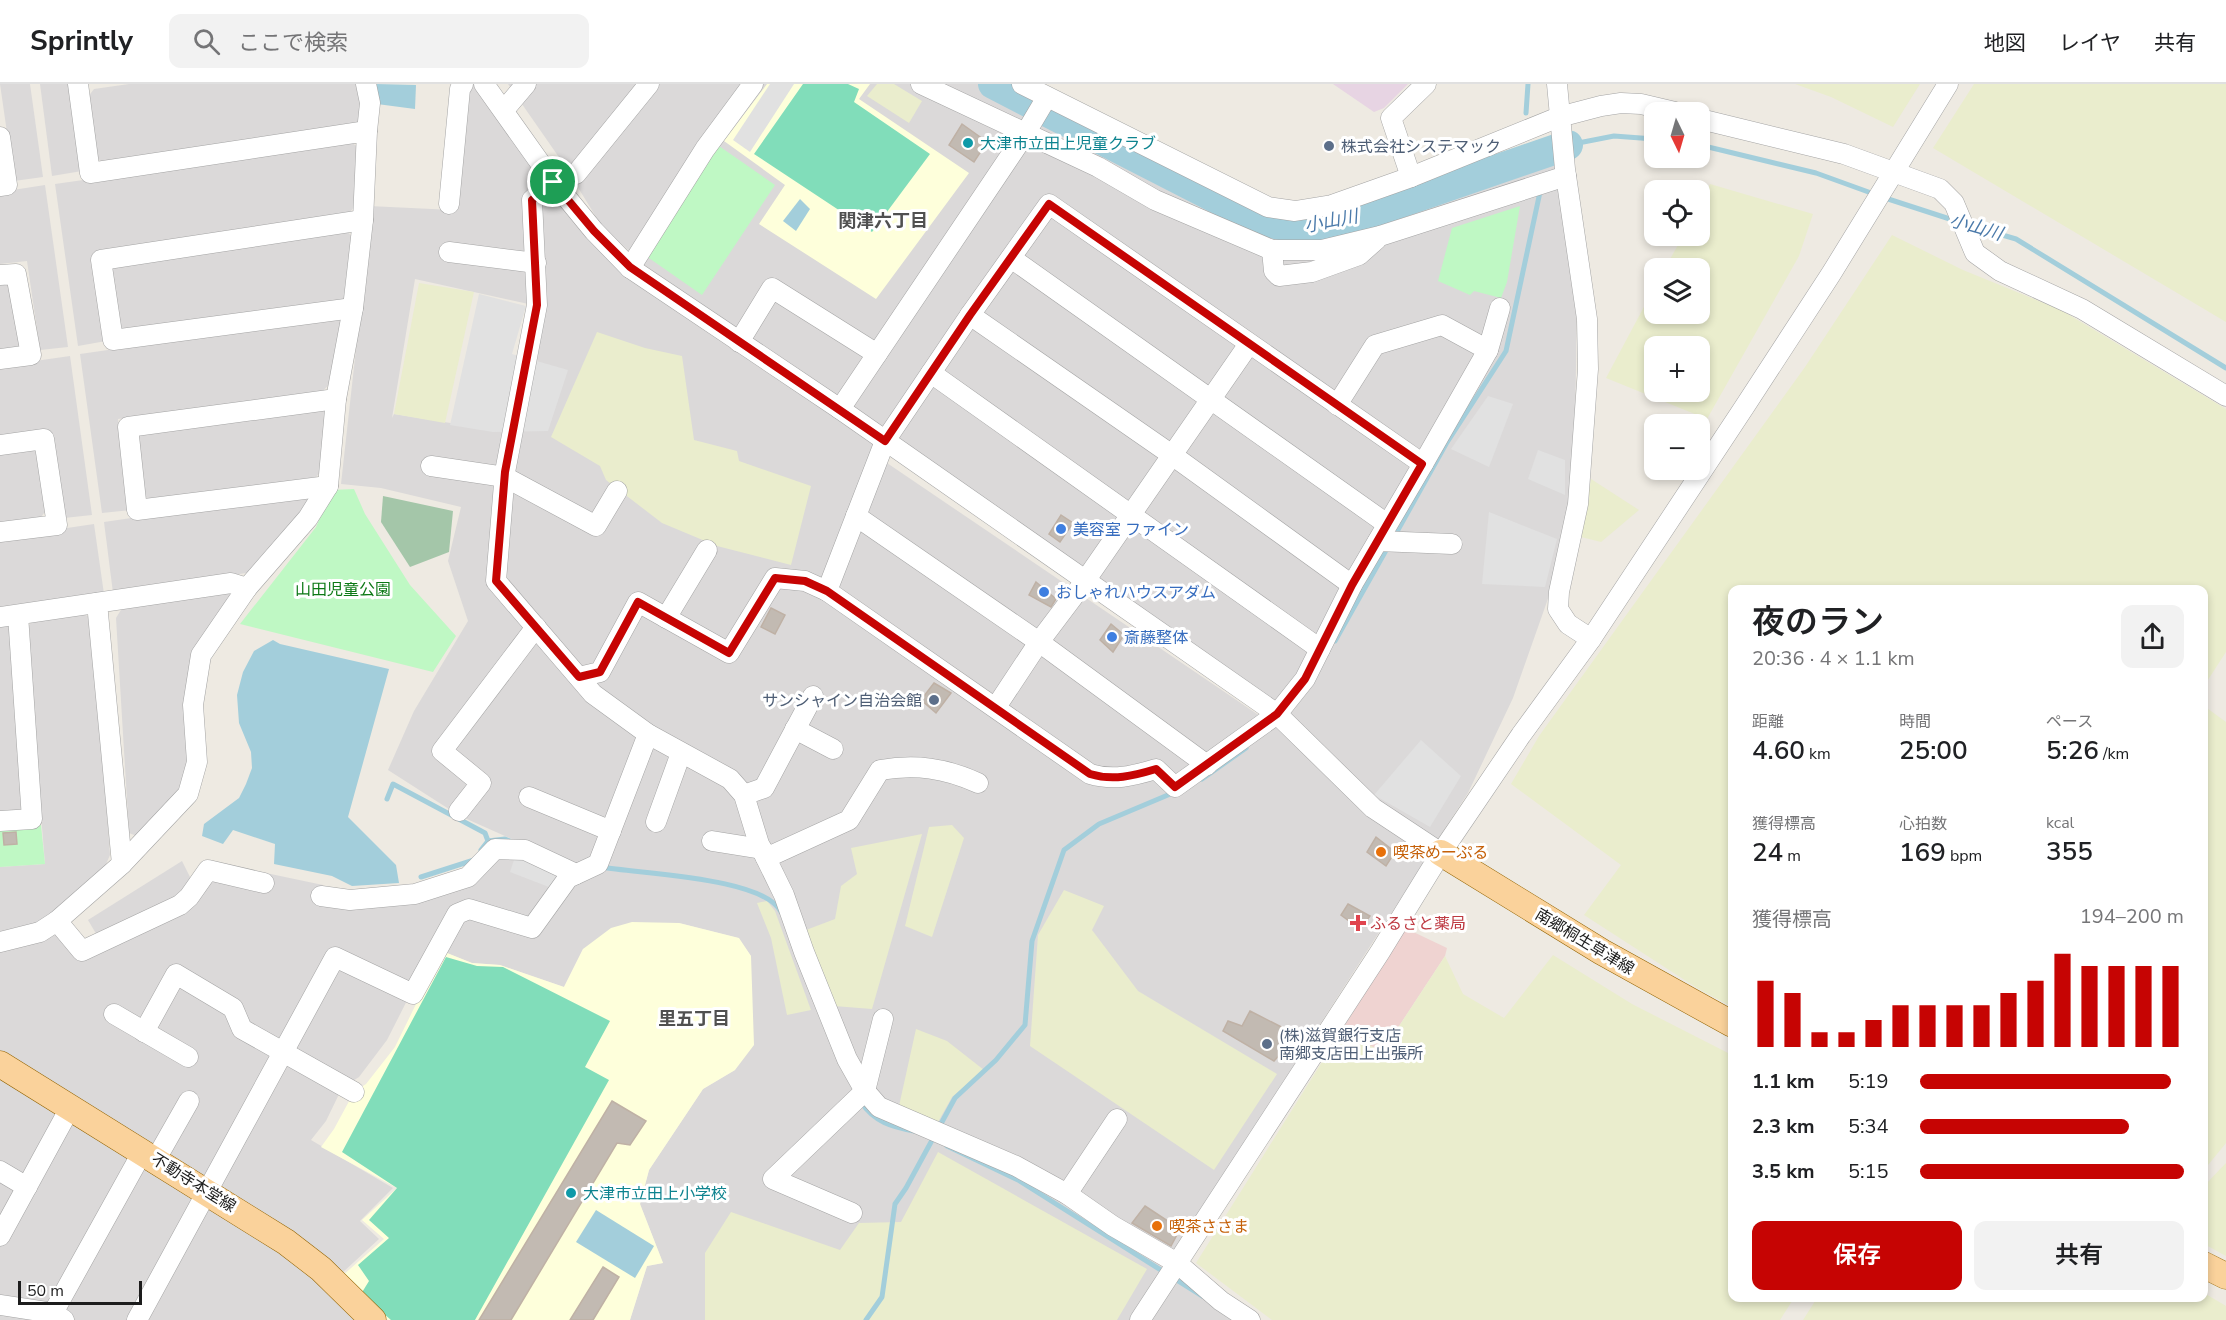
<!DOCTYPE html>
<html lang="ja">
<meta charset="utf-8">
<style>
:root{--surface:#fff;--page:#f2f2f2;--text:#202124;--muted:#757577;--line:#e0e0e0;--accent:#c60403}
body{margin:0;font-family:"Nunito Sans","Noto Sans JP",sans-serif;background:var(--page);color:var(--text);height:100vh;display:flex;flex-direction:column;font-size:22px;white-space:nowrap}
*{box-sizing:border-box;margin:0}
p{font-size:20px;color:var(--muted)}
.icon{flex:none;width:33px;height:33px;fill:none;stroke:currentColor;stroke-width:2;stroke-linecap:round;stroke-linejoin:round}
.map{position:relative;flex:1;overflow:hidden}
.sheet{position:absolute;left:1728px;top:501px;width:480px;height:717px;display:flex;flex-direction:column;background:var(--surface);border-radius:12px;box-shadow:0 3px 9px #0003}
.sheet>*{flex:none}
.needle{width:39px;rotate:175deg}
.controls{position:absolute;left:1644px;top:18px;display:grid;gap:12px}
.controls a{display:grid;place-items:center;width:66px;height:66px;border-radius:12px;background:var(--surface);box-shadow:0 3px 9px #0003;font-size:30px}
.scale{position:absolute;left:18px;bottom:15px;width:124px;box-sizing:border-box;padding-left:6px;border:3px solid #1d1d1d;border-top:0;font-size:16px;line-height:21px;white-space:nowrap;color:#1d1d1d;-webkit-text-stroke:4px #fff;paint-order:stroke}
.pin{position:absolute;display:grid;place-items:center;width:51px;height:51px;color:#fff;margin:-26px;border:3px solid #fff;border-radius:50%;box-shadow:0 2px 6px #0007}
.round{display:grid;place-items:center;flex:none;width:63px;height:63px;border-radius:12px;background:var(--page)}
.summary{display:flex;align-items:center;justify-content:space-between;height:102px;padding:0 24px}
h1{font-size:33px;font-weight:600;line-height:45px}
.figures{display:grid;grid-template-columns:repeat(3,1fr);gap:9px;height:102px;padding:6px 24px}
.figures div{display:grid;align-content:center}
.figures b{font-size:26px;font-weight:600}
.figures small{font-size:16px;font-weight:400}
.figures p{font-size:16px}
.chart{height:168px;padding:12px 24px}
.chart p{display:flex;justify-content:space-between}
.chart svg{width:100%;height:108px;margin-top:6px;stroke:var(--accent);stroke-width:6}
.primary-button{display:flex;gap:12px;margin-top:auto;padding:12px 24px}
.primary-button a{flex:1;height:69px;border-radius:12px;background:var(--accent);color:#fff;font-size:24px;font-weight:600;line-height:69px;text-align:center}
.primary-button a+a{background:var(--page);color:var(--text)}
ul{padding:0 24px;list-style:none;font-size:20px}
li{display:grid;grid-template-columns:96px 72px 1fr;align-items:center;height:45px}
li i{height:15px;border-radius:8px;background:var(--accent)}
header{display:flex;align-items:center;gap:36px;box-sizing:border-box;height:84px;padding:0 30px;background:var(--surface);border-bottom:2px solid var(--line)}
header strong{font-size:28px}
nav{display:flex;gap:33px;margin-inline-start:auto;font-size:21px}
.search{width:420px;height:54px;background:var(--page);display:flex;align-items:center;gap:15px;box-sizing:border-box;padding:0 21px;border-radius:12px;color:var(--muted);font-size:22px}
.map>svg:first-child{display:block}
</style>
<header>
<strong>Sprintly</strong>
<div class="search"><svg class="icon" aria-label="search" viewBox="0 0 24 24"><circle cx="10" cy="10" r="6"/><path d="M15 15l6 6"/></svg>ここで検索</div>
<nav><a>地図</a><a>レイヤ</a><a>共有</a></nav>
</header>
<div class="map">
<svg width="2226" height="1236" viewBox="0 0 2226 1236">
<rect width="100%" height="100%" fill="#eeeae2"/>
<!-- residential -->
<g fill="#dbd9d9">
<polygon points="0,0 30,0 43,93 14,97"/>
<polygon points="40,0 70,0 82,87 52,92"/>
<polygon points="129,0 357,0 361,8 360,34 353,43 103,79 95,72 87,14 94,5"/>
<polygon points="473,0 543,98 533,221 415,195 392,334 394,330 507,348 492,498 530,542 437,668 473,699 452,727 388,686 414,627 468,537 448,477 461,423 381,404 341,400 365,184 369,122 453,126 467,8"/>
<polygon points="508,0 984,0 1250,135 1295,144 1339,140 1553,71 1577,222 1574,403 1550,509 1513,614 1468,709 1438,755 1380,719 897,357 643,180 601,141 563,79"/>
<polygon points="351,58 359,64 355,122 347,132 95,168 106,257 78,262 55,100"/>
<polygon points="45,101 68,263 40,266 27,177 0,180 0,108"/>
<polygon points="550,108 626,189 876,362 825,500 772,490 728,561 636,512 597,582 581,587 501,495 538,118"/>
<polygon points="346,146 353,154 348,209 341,218 127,250 118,241 110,187 117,179"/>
<polygon points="8,195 24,256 16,266 0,268 0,196"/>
<polygon points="337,233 344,240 332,297 322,308 118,335 131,426 102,429 80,270"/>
<polygon points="70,272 92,431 64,434 50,346 0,353 0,282"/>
<polygon points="319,321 327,328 323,385 316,393 150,417 143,410 136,356 142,346"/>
<polygon points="29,362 39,369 48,424 41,433 0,439 0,366"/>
<polygon points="887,379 1260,632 1175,690 1094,682 837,503"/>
<polygon points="310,408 314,415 260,484 246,489 113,509 104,438"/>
<polygon points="94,440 104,510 0,525 0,454"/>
<polygon points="779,502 805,504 828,512 1087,696 1154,692 1176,711 1273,640 1428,772 1172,1171 882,1020 852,975 751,714 650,645 590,596 641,527 731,575"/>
<polygon points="227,506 233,515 207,547 192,669 184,699 142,754 129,749 116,534 124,521"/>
<polygon points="82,528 94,537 110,771 103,787 37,843 0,853 0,783 45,780 26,546 34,534"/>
<polygon points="0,539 5,539 12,546 25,720 18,728 0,730"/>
<polygon points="537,552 642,653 594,777 577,784 460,732 487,698 450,667"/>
<polygon points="651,658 728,699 741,714 859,1007 1012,1086 1107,1148 1167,1181 1133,1236 630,1236 647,1182 663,1179 640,1120 649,1086 703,1005 735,986 751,872 738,854 679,839 583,865 564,903 500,881 472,879 442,867 460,835 469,830 535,850 572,799 602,785"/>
<polygon points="500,770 564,790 531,838 453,826 387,956 359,993 342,1004 326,1037 311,1056 393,1104 360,1137 379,1155 341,1190 0,971 0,863 57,845 80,872 211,793 265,804 266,789 323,801 319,816 414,817"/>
<polygon points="182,777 193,799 188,807 98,853 88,836"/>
<polygon points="0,990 296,1177 363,1236 0,1236"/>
<polygon points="1180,1190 1241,1236 1152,1236"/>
</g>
<!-- commercial -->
<polygon fill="#efd3d1" points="1405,844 1447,864 1445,872 1382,968 1342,946"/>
<!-- industrial -->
<polygon fill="#e7d4e3" points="1333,0 1408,0 1384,24 1374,28"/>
<!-- education -->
<g fill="#feffdb">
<polygon points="767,0 870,0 859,15 969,89 876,215 759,140 785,101 724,57"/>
<polygon points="632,838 679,839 739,854 751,872 754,961 735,986 703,1005 649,1086 640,1120 663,1179 647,1182 630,1236 388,1236 342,1192 384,1155 362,1136 397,1104 321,1063 334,1045 354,1008 366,1000 395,963 442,867 472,879 500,881 564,903 583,865 611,844"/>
</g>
<!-- farmland -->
<g fill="#eaedcd" fill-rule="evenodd">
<polygon points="877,0 894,0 922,17 909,39 867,12"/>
<polygon points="1795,0 1920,0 1893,43 1831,13"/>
<polygon points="1974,0 2226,0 2226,238 1933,64"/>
<path d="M1710,100L1813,130L1799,172L1707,335L1606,294L1654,204V230H1700V184H1665L1683,152H1700V120ZM1654,262H1700V308H1654Z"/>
<polygon points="1892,151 1963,186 2061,226 2226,325 2226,568 2204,602 2204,506 1732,506 1732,923 1697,904 1584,831 1621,781 1511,700 1539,652 1805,283"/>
<polygon points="419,199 474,208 445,339 394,330"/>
<polygon points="597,248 645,264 682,272 694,356 737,367 739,377 811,402 791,481 717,462 662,439 606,396 600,382 551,353"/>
<polygon points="1591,395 1639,426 1601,458 1581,453"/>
<polygon points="2204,622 2226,638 2226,1059 2204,1086"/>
<polygon points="952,741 964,754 932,853 905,842 929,743"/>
<polygon points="922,750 872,925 834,922 806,846 835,835 841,802 857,790 851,764"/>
<polygon points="1064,806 1104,822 1092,846 1138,907 1277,990 1214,1086 1030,962 1038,851"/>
<polygon points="767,817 775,827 811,926 787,931 771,854 757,819"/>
<polygon points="1553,871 1632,920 1732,971 1732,1214 1794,1214 1780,1236 1272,1236 1196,1179 1342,946 1382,968 1445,872 1463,910 1504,934"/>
<polygon points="916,945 947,957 984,986 952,1013 938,1038 899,1022"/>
<polygon points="938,1068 1147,1185 1117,1236 705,1236 705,1169 731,1128 840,1166 859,1139 901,1138"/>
<polygon points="2226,1079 2226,1172 2204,1160 2204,1102"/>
<polygon points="2204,1209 2226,1222 2226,1236 1803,1236 1817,1214 2204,1214"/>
</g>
<!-- cemetery -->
<polygon fill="#a4c6a9" points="383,412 453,427 449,468 410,483 381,438"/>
<!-- park -->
<g fill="#bff8c4">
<polygon points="719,62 775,101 702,211 646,172"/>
<polygon points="1520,122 1507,198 1501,214 1474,207 1470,211 1438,197 1452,144"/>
<polygon points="354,405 365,430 410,501 456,552 433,588 240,540 316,443 332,406"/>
<polygon points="41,741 45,780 0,783 0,744"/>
</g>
<!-- pitch -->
<g fill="#81ddba">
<polygon points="803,0 848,0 859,5 854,18 930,70 872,148 754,70"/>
<polygon points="446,873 477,882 503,883 610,937 585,983 609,996 475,1236 391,1236 361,1210 369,1197 358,1181 389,1154 369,1136 397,1104 342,1068"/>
</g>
<!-- parking -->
<g fill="#e1e1e1">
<polygon points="770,0 794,0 750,68 733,56"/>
<polygon points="479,210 526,222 512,270 568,286 548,347 493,348 450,341"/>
<polygon points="1488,312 1513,320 1489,383 1451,365"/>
<polygon points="1538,366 1565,376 1565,411 1528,395"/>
<polygon points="1489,428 1557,455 1545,503 1482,500"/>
<polygon points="1421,656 1461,692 1430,743 1374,711"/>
<polygon points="515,773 570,790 554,805 510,788"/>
</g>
<!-- water -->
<g fill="#a3cedb">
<polygon points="376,0 416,1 415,25 377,20"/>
<polygon points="800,115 810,125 796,147 783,137"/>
<polygon points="273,556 280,560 389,585 348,733 396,781 399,799 352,802 332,792 274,780 275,760 233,746 223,760 202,752 204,740 239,714 246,700 252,684 251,668 239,639 237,611 243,588 254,567"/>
<polygon points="596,1126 654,1162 635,1194 576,1158"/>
</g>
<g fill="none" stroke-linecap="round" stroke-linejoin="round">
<!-- stream -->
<g stroke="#a3cedb" stroke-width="5">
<polyline points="1526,29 1528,0"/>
<polyline points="1568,61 1614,52 1654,55"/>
<polyline points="1700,61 1816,89 1874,110"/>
<polyline points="1882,113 1956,137"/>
<polyline points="1968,141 2016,155 2226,284"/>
<polyline points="1394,453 1446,360 1506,267 1540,108"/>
<polyline points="1335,557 1389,461"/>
<polyline points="1202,695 1246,664"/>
<polyline points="387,715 393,700 485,749 488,757"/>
<polyline points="481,766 488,757 505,755 512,758"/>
<path d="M602,783C638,790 764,793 781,828"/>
<polyline points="421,793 474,776"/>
<path d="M861,1018C874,1038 892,1043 914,1047"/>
<polyline points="947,1062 1018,1096 1202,1212"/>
<polyline points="866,1236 882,1213 895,1120 906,1104 955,1014 996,976 1025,941 1032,857 1064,766 1099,740 1175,708"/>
</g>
<!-- river -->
<polyline stroke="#a3cedb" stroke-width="30" points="993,0 1223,118 1250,135 1295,144 1339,140 1568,61"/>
</g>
<!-- building -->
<g fill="#c2bab2" stroke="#bfb1a5" stroke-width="1.5">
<polygon points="962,40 987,58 974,78 949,61"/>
<polygon points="1061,431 1073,439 1060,458 1049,450"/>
<polygon points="1036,498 1056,515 1051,523 1029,511"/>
<polygon points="771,524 785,531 775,550 761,543"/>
<polygon points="1111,540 1124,551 1113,568 1100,556"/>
<polygon points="934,599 951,609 936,629 921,616"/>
<polygon points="16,748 17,760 4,761 3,749"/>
<polygon points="1376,753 1395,768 1386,782 1367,768"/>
<polygon points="1348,820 1370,832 1360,845 1341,831"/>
<polygon points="1250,927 1297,951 1274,977 1223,947 1228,937 1242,942"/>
<polygon points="612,1017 646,1037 630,1061 617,1059 511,1236 479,1236"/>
<polygon points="1145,1122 1180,1145 1171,1162 1132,1139"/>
<polygon points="603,1183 619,1193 593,1236 570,1236"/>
</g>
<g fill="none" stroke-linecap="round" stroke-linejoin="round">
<defs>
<g id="minor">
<polyline points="366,0 370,19 367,47"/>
<polyline points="484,0 553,97 594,147 630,184 840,325 1277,630 1373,724 1441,769"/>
<polyline points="649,0 576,90 553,97 532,116 537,221 505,388 496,497 593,610 648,650 730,695 744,711 759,760 784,811 804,868 847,975 865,1007 879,1023 1016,1082 1067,1110 1113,1142 1177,1179 1221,1217 1250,1236"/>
<polyline points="921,0 1098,83 1155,116 1272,166 1322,166 1380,152 1566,92"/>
<polyline points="1022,0 1268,123 1295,127 1332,121 1411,93 1559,33 1601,22 1621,19 1641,20 1675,28"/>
<polyline points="1557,0 1565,85 1587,235 1588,285 1578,420 1559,508 1558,525 1568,540 1591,555"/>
<polyline points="504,26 526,0"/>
<polyline points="1700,35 1844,70 1940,105 1954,119 1975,169 2000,187 2082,225 2226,312"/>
<polyline points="0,53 7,101 0,102"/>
<polyline points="1411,93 1391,34 1426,0"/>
<polyline points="449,120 460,5 463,0"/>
<path d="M1049,120L1423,380L1352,501L1305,595L1277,630L1175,703L1156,685C1133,692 1113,697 1090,690L827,507L885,357L970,231Z"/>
<polyline points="1272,166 1274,187 1279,192 1312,188 1359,171 1377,155"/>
<polyline points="449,168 536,179"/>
<polyline points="1011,174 1387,440"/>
<polyline points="630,184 705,65 753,0"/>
<polyline points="0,191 16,190 31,271 0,275"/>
<polyline points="353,224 113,256 101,176 363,136"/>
<polyline points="970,231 1172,371 1352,501"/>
<polyline points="739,258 772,204 877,270"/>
<polyline points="1488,266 1500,224"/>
<polyline points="931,289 1320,565"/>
<polyline points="1337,321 1375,261 1442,241 1488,266 1423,380"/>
<polyline points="840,325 1025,50 1047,13"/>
<polyline points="0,361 44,355 57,441 0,448"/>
<polyline points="431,382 505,393 596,442 617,407"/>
<polyline points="328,402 137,426 128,343 336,315"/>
<polyline points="856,432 1039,558 1207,681"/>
<polyline points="1378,457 1452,460"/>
<polyline points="97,519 122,780"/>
<polyline points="0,533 231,499 247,504"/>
<polyline points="666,534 707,466"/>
<polyline points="579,593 600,588 638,518 729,569 775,494 805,497 827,507"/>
<polyline points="996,623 1039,558 1085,497 1249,260"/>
<polyline points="795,645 833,665"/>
<polyline points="744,711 764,704 813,612"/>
<polyline points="529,713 611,747"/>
<polyline points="459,727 481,699 442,667 536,543"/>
<polyline points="0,737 32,735 18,531"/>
<polyline points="656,738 681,669"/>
<polyline points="712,757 762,765"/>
<path d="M766,774L849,736L880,686C916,680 945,684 978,699"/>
<polyline points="321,812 350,816 415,810 468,793 495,765 525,766 576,790"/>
<polyline points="57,837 82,867 180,821 189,813 208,786 264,799"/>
<polyline points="0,858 40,848 57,837 122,780 188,710 197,678 193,621 201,571 247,504 308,434 328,402 336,315 353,224 363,136 367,47 90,89 78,0"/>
<polyline points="114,930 188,973"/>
<polyline points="144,948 176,890 233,924 242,945 354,1008"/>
<polyline points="156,1075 189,1017"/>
<polyline points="0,1087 27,1103"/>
<polyline points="1067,1110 1117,1035"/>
<polyline points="852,1129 773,1095 865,1007 883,935"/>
<polyline points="0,1152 71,1022"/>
<polyline points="0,1221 53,1229 64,1236"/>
<polyline points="53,1229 143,1067"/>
<path d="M137,1236C204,1115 268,994 335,873L413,910L457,830L469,825L532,844L568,794L598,780L648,650"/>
<polyline points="1140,1236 1380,868 1441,769 1521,651 1591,555 1745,322 1831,190 1948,0"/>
</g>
<g id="major">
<polyline points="1441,769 1602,868 1732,940"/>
<polyline points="0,980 286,1158 321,1185 373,1236"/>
<polyline points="2204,1181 2226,1192"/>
</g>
</defs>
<!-- minor casing -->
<use href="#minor" stroke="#a4a4a4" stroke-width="21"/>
<!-- major casing -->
<use href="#major" stroke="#936402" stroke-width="27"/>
<!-- minor -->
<use href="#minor" stroke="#fff" stroke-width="20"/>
<!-- major -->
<use href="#major" stroke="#fad29b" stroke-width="26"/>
</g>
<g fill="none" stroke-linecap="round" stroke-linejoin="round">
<defs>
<path id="route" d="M553,98L594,147L630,183L885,357L970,231L1049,120L1422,380L1352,501L1305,595L1277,630L1175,703L1156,685C1133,692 1113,697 1090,690L827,507L805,497L775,494L729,569L638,518L600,588L579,593L496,497L505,388L537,221L532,116Z"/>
</defs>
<!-- route casing -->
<use href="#route" stroke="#fff" stroke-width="12"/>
<!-- route -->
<use href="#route" stroke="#c60403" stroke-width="8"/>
</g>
<!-- markers -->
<g fill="#0f9aa8" stroke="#fff" stroke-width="2">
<circle cx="968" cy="59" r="6"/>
<circle cx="571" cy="1109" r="6"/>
</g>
<g fill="#5c6f8a" stroke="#fff" stroke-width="2">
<circle cx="1329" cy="62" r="6"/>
<circle cx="934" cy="616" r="6"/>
<circle cx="1267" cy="960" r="6"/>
</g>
<g fill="#3f7fe0" stroke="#fff" stroke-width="2">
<circle cx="1061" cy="445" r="6"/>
<circle cx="1044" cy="508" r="6"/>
<circle cx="1112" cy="553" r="6"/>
</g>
<g fill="#e8710a" stroke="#fff" stroke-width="2">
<circle cx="1381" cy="768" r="6"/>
<circle cx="1157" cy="1142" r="6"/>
</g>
<path fill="#e0444e" stroke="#fff" stroke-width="2" d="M1355 830h6v6h6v6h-6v6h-6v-6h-6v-6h6z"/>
<g text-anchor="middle" stroke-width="6" stroke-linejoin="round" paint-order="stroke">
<!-- culture labels -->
<g font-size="16" fill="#0d838f" stroke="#fff" text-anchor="start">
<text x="980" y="65">大津市立田上児童クラブ</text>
<text x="583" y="1115">大津市立田上小学校</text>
</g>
<!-- service labels -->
<g font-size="16" fill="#4e5e75" stroke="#fff" text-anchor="start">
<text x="1341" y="68">株式会社システマック</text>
<text x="922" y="622" text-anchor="end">サンシャイン自治会館</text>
<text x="1279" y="957">(株)滋賀銀行支店<tspan x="1279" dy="18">南郷支店田上出張所</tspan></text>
</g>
<!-- shop labels -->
<g font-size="16" fill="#366cbe" stroke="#fff" text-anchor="start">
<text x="1073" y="451">美容室 ファイン</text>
<text x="1056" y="514">おしゃれハウスアダム</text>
<text x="1124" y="559">斎藤整体</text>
</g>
<!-- park labels -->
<g font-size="16" fill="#0d7916" stroke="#fff">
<text x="343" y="511">山田児童公園</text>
</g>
<!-- food labels -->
<g font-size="16" fill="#c56008" stroke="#fff" text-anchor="start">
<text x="1393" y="774">喫茶めーぷる</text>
<text x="1169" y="1148">喫茶ささま</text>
</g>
<!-- health labels -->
<g font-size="16" fill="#be3a42" stroke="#fff" text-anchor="start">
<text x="1370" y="845">ふるさと薬局</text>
</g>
<!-- street labels -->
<g font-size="16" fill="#1d1d1d" stroke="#fff">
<text transform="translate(1585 857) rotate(31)" y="6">南郷桐生草津線</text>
<text transform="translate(194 1098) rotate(32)" y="6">不動寺本堂線</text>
</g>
<!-- neighbourhood labels -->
<g font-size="18" font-weight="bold" fill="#505050" stroke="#fff">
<text x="883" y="143">関津六丁目</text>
<text x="694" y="941">里五丁目</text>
</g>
<!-- water labels -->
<g font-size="18" font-style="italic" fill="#4b7aaa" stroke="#fff">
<text transform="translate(1331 137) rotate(-11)" y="6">小山川</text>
<text transform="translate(1976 143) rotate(16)" y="6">小山川</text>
</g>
</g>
</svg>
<div class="controls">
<a><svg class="needle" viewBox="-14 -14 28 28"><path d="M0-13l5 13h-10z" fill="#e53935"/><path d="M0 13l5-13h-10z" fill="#757577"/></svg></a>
<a><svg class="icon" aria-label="locate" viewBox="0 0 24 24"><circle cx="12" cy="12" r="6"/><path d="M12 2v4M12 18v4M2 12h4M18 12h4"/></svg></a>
<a><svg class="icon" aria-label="layers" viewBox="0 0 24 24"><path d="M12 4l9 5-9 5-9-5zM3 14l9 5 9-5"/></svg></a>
<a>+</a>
<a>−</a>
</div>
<div class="scale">50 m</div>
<div class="pin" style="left:553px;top:98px;background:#1e9e55"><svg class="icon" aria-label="arrive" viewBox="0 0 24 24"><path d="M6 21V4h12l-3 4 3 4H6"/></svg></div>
<section class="sheet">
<div class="summary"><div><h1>夜のラン</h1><p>20:36 · 4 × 1.1 km</p></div><a class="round"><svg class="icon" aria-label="share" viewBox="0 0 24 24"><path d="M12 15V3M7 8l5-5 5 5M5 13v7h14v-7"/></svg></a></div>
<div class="figures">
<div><p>距離</p><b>4.60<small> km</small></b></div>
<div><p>時間</p><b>25:00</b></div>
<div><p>ペース</p><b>5:26<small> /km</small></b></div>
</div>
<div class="figures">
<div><p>獲得標高</p><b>24<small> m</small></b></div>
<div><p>心拍数</p><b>169<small> bpm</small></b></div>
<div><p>kcal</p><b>355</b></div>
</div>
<div class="chart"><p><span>獲得標高</span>194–200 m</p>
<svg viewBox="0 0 160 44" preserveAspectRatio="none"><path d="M5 44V17M15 44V22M25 44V38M35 44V38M45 44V33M55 44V27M65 44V27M75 44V27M85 44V27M95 44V22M105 44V17M115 44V6M125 44V11M135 44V11M145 44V11M155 44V11"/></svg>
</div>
<ul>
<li><b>1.1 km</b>5:19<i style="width:95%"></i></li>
<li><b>2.3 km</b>5:34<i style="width:79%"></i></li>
<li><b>3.5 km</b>5:15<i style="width:100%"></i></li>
</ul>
<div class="primary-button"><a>保存</a><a>共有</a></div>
</section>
</div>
